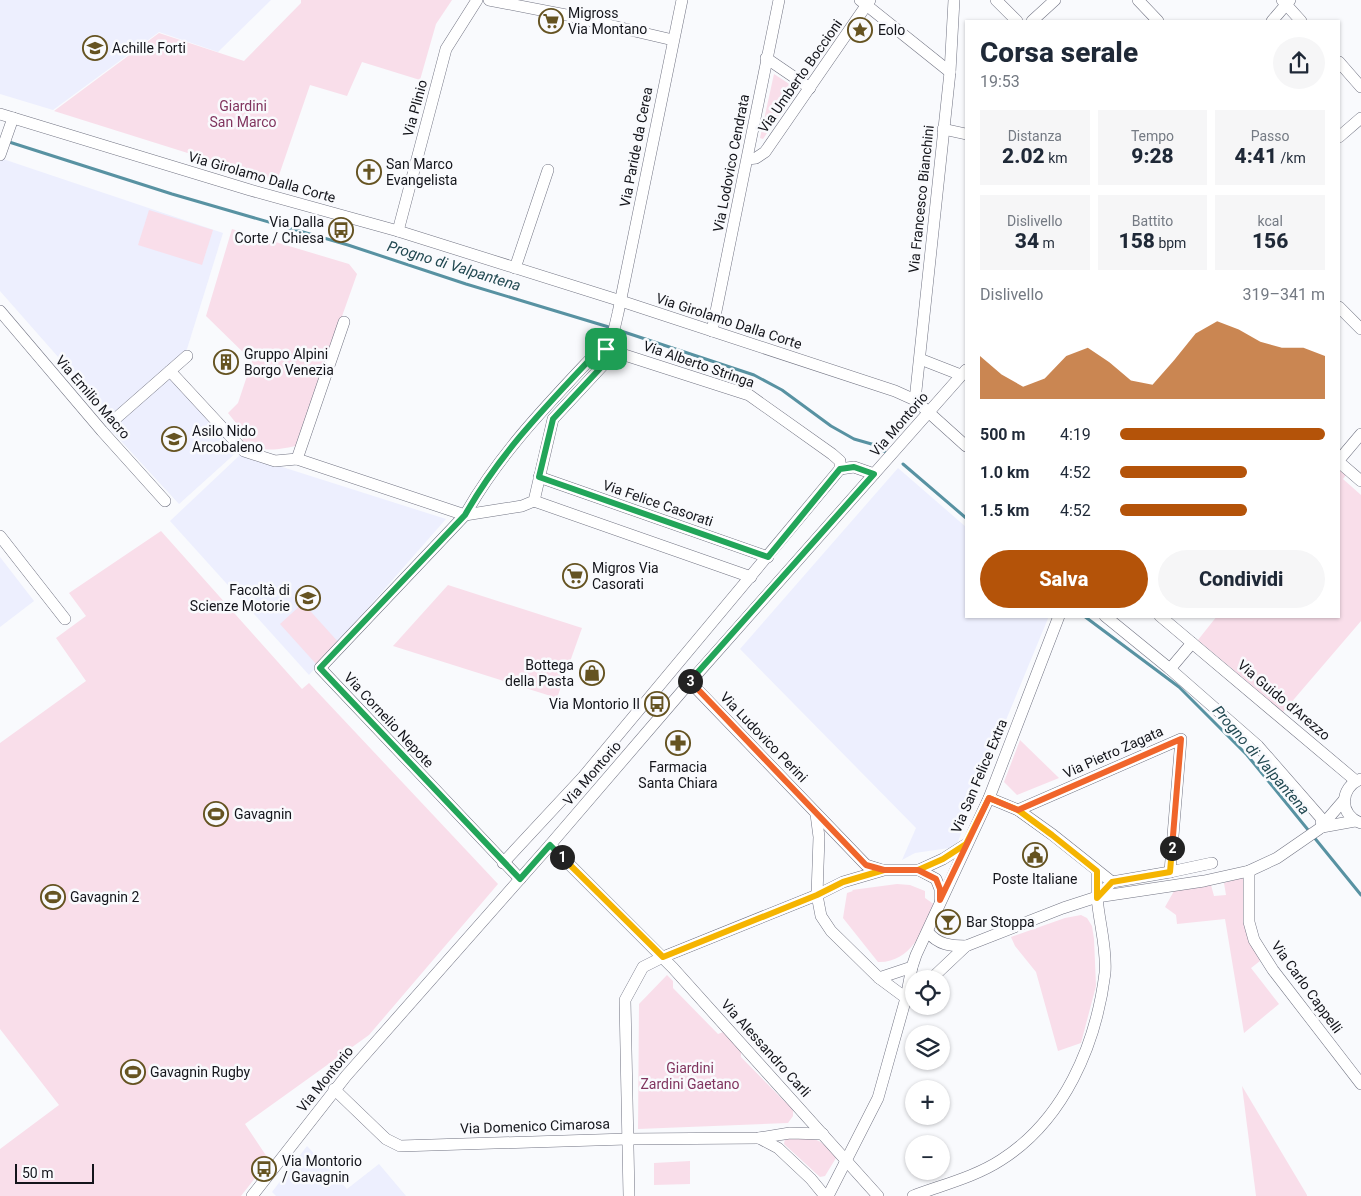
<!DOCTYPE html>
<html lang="it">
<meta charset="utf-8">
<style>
:root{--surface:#fff;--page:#f6f6f7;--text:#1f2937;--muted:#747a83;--accent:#b45309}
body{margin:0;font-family:Roboto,sans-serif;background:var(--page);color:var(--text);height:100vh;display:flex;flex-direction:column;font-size:19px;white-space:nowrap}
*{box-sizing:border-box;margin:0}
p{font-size:16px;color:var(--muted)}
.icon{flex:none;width:28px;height:28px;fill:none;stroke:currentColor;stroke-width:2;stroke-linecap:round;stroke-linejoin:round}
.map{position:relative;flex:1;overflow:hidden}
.panel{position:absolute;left:965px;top:20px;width:375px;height:598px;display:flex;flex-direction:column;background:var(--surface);border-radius:0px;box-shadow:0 1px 4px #0004}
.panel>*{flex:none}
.buttons{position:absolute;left:905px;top:970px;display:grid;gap:10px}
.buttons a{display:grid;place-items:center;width:45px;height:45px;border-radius:50%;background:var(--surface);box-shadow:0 1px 4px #0004;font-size:25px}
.scale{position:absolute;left:15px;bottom:12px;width:79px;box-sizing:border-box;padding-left:5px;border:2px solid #14151b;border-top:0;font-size:14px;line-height:18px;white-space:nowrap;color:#14151b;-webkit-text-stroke:4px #f9fafd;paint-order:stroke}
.pin{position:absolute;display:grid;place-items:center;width:42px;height:42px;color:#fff;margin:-21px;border-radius:10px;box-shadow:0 2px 8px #0006}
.km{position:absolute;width:25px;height:25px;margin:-12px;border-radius:50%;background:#222;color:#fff;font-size:14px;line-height:25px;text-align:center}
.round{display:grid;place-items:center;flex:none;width:52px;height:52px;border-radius:26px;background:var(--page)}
.headline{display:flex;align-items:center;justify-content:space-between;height:85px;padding:0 15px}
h1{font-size:28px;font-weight:800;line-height:38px}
.stats{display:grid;grid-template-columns:repeat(3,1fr);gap:8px;height:85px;padding:5px 15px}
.stats div{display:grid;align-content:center;border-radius:0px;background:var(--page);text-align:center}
.stats b{font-size:21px;font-weight:800}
.stats small{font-size:14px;font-weight:400}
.stats p{font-size:14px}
.chart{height:140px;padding:10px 15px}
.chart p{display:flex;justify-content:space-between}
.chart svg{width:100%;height:90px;margin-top:5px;fill:var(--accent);opacity:.7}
.cta{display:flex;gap:10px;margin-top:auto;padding:10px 15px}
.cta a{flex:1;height:58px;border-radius:30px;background:var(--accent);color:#fff;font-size:20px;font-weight:800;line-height:58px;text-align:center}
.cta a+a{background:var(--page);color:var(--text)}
ul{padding:0 15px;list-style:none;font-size:16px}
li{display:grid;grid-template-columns:80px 60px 1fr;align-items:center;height:38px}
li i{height:12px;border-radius:6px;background:var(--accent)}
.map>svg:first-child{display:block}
</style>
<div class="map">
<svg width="1361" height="1196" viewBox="0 0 1361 1196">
<rect width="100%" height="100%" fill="#f9fafd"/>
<!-- built -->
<g fill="#edeffe">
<polygon points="0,0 271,0 218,52 159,32 53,110 0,94"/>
<polygon points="0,158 223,233 187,349 184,354 111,417 0,291"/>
<polygon points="169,377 239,450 179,504 110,429"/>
<polygon points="241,454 446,519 309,675 170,521"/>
<polygon points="898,468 966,527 966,616 1049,616 980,783 956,847 915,853 902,860 916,828 740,649"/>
<polygon points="0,557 34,601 0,627"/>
<polygon points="307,1146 347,1189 379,1164 406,1196 276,1196 272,1192"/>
</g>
<!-- green -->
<g fill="#f9deea">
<polygon points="301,0 452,0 436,24 420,80 362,62 347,96 310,85 277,181 54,111 159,33 244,61 301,3"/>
<polygon points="774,74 797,89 763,139 760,138"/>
<polygon points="149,210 213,230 202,265 138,245"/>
<path d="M232,229L349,264L357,274L296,446C271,451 265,452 242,441L244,433L228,413L238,403L252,361L206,316Z"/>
<polygon points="1339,470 1346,475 1343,479 1361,495 1361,621 1283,712 1198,640 1217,616 1339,616"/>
<polygon points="161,531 302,689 309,683 498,884 369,1035 245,1124 269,1160 241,1196 0,1196 0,1149 59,1105 0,1029 0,743 86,681 56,638 86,616 69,593"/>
<polygon points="448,585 582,628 557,698 393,646"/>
<polygon points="303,603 340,644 317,665 280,624"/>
<polygon points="1020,740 1059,778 1017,795 1004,782"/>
<polygon points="1243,877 1243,913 1249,941 1260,961 1251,968 1279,1004 1244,1033 1225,919 1177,924 1176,915 1165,907 1174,891 1211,885 1214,896 1226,895 1224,883"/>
<path d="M897,884L910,885L925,891V898L935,905C923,930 911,963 878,962L843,918L847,893L853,891L852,890Z"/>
<polygon points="1081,915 1087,918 1092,926 1094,939 1096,986 1081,1043 1058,1051 1036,972 1015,946 1011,937 1065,918"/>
<polygon points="667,975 673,981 673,988 718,1034 726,1031 741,1046 741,1057 785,1102 789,1101 793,1108 793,1116 788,1123 638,1129 639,1004"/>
<polygon points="1242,1086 1307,1195 1307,1196 1256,1196"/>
<path d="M785,1138C813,1139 816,1134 836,1156V1158L825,1176L820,1177L784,1144Z"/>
<polygon points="690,1161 690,1184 654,1185 654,1163"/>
</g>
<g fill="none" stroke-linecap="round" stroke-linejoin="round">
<!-- stream -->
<g stroke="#5892a2" stroke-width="3">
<polyline points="6,141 172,194 348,245 466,284 612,328"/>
<polyline points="618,330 754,375 782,390 831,426 854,439 875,445 885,452"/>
<polyline points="903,464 966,518"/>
<polyline points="1084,616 1179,687 1247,755 1361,895"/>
</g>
<defs>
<g id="minor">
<polyline points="489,0 566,15 673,40"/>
<polyline points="860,0 950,72"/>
<polyline points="996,0 1017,21"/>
<polyline points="1138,0 1158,21"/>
<polyline points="1282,0 1301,21"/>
<polyline points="1032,21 1055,0"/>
<polyline points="1272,21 1290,0"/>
<polyline points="766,58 810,88"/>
<polyline points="1339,62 1361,87"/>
<polyline points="0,114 250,190 398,231 621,301 895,391 915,400 966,446"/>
<polyline points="943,129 966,134"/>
<polyline points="1339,137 1361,118"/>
<polyline points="0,155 13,118"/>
<polyline points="748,159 756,158 765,152 870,0"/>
<polyline points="398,231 446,49 477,0"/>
<polyline points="515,268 548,170"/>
<polyline points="1339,307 1361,329"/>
<polyline points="0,311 102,431 165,501"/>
<polyline points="712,331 779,0"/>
<polyline points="606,349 749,395 832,454 840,461 840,469"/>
<polyline points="920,359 961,375"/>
<polyline points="170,371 244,451 275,461 297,459 465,515 522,506 534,501 553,419 606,362 606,349 614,330 618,313 682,0"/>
<polyline points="915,400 950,72 954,0"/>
<polyline points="114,420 187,356"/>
<polyline points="297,459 344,322"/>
<polyline points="1339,460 1361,434"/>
<polyline points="1339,462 1361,481"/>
<polyline points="840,469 854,467 874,474"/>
<polyline points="539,477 768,557"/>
<polyline points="534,501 751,577"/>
<polyline points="0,536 65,619"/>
<polyline points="1105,616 1170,669 1258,746 1321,818 1322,827"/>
<polyline points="1160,616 1356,781"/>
<polyline points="1170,669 1192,643"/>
<polyline points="690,682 866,865 882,870"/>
<path d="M1361,779C1339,787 1339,816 1361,823"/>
<polyline points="989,798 1018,810 1053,835 1112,882"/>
<polyline points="1018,810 1181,739 1170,872 1212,863"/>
<polyline points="816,814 819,837 817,895 821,916 831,931 879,978 906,998"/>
<polyline points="1322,827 1355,821"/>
<polyline points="550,845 673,968 878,1196"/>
<polyline points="503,863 583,777 840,469"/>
<polyline points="919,870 936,879 940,889 940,899"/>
<polyline points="1249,871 1249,922 1254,940 1273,970 1361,1084"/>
<path d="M520,879L320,668L465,515C499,454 548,404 595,354L606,349"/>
<polyline points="1107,887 1112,882 1170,872"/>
<path d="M928,932C938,945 951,946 966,946"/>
<polyline points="879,978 912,967"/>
<polyline points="931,979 966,946 1063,908 1097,897 1204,881 1249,871 1277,858 1319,829 1344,800"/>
<polyline points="334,1089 386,1139 400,1146 627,1139 759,1138 790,1133 823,1134"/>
<polyline points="759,1138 778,1148 811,1179 825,1196"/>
<polyline points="252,1196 346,1076 550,845 690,682 966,370"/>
<polyline points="629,1196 625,1000 643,967 663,957 817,895 843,882 884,870 919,870 943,859 965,845"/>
<polyline points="828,1196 878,1098 906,998 912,967 916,955 989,798 1059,616"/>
<path d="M913,1196C942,1185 975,1177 1001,1160C1064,1120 1096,1045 1105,973C1107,947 1099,923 1097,897C1097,889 1097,880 1097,871"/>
</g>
</defs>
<!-- minor casing -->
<use href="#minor" stroke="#727483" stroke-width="12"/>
<!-- minor -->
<use href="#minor" stroke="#fff" stroke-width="11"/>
</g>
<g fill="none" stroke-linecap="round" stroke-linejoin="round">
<defs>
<path id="split-1" d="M562,857L550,845L520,879L320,668L465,515C499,454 548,404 595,354L606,349"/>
<polyline id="split-2" points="562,857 663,957 817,895 843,882 884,870 918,870 943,859 966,844 989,798 1018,810 1052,835 1097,871 1097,898 1112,882 1170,872 1172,848"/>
<polyline id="split-3" points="690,681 866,865 884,870 918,870 936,879 940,889 940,900 989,798 1018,810 1181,739 1172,848"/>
<polyline id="split-4" points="606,349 606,362 553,419 539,477 768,557 840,469 854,467 874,474 690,681"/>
</defs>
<!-- split-1 casing -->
<use href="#split-1" stroke="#fff" stroke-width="10"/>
<!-- split-2 casing -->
<use href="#split-2" stroke="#fff" stroke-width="10"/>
<!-- split-3 casing -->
<use href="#split-3" stroke="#fff" stroke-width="10"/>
<!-- split-4 casing -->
<use href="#split-4" stroke="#fff" stroke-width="10"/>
<!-- split-1 -->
<use href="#split-1" stroke="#22a559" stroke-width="6"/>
<!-- split-2 -->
<use href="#split-2" stroke="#f5b400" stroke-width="6"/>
<!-- split-3 -->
<use href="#split-3" stroke="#f0652b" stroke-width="6"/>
<!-- split-4 -->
<use href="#split-4" stroke="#22a559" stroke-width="6"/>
</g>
<!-- icons -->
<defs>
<symbol id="supermarket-ring" viewBox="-11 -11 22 22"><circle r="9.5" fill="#f9fafd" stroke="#655321" stroke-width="1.5"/><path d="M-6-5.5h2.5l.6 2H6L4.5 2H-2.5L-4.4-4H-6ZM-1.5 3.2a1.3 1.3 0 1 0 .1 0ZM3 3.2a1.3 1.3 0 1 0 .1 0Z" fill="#655321"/></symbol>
<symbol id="sight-ring" viewBox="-11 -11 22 22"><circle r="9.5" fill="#f9fafd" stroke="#655321" stroke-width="1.5"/><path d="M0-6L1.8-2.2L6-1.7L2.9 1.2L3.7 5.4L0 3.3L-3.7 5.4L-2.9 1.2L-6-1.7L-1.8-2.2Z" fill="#655321"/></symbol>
<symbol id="school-ring" viewBox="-11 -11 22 22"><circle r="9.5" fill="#f9fafd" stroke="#655321" stroke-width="1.5"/><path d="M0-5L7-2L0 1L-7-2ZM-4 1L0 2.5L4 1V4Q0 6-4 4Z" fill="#655321"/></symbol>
<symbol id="church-ring" viewBox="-11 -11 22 22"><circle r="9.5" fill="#f9fafd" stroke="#655321" stroke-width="1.5"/><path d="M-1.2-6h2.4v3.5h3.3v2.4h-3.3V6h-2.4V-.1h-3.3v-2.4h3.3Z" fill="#655321"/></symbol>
<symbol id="bus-ring" viewBox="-11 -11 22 22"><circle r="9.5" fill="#f9fafd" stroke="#655321" stroke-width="1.5"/><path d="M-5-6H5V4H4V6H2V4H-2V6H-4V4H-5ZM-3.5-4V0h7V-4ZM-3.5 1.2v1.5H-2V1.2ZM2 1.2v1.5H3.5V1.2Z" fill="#655321"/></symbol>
<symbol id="building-ring" viewBox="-11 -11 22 22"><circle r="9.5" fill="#f9fafd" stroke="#655321" stroke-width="1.5"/><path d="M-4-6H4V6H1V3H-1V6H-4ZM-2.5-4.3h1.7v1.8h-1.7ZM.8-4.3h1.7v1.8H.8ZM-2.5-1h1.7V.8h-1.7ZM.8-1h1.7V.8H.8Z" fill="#655321"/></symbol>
<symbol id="university-ring" viewBox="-11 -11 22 22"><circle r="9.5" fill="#f9fafd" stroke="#655321" stroke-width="1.5"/><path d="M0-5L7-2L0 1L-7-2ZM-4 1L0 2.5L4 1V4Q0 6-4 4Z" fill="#655321"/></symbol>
<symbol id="shop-ring" viewBox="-11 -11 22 22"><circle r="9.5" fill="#f9fafd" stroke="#655321" stroke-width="1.5"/><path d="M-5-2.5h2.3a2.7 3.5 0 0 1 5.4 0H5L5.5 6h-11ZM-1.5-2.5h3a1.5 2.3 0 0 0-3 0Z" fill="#655321"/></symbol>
<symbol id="pharmacy-ring" viewBox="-11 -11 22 22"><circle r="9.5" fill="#f9fafd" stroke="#655321" stroke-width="1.5"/><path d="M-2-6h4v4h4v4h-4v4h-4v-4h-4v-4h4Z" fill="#655321"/></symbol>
<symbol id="stadium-ring" viewBox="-11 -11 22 22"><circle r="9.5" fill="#f9fafd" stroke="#655321" stroke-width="1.5"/><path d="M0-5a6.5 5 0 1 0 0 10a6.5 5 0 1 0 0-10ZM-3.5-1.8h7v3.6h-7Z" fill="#655321"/></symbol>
<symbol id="civic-ring" viewBox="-11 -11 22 22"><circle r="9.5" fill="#f9fafd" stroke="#655321" stroke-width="1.5"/><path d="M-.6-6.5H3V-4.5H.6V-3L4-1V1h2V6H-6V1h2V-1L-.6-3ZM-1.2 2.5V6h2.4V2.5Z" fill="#655321"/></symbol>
<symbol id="bar-ring" viewBox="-11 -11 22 22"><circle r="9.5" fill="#f9fafd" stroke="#655321" stroke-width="1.5"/><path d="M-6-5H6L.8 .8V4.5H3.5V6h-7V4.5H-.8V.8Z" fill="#655321"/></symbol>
</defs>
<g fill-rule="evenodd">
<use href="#supermarket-ring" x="537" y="7" width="28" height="28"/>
<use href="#sight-ring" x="846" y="16" width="28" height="28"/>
<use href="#school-ring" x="81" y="34" width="28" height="28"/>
<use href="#church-ring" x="355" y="158" width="28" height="28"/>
<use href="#bus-ring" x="327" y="216" width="28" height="28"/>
<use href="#building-ring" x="212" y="348" width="28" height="28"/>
<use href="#school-ring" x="160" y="425" width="28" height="28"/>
<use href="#supermarket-ring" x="561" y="562" width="28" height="28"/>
<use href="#university-ring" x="294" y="584" width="28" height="28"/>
<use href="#shop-ring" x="578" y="659" width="28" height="28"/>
<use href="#bus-ring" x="643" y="690" width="28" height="28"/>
<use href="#pharmacy-ring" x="664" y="729" width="28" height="28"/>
<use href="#stadium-ring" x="202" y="800" width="28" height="28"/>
<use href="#civic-ring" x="1021" y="841" width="28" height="28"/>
<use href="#stadium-ring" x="39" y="883" width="28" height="28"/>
<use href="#bar-ring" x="934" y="908" width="28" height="28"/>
<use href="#stadium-ring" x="119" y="1058" width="28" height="28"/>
<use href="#bus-ring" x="250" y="1155" width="28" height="28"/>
</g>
<g text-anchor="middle" stroke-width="5" stroke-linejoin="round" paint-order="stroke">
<!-- poi labels -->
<g font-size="14" fill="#14151b" stroke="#f9fafd" text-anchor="start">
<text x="568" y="18">Migross<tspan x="568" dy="16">Via Montano</tspan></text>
<text x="878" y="35">Eolo</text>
<text x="112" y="53">Achille Forti</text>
<text x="386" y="169">San Marco<tspan x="386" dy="16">Evangelista</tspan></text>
<text x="324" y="227" text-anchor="end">Via Dalla<tspan x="324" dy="16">Corte / Chiesa</tspan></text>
<text x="244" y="359">Gruppo Alpini<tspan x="244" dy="16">Borgo Venezia</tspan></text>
<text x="192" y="436">Asilo Nido<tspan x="192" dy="16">Arcobaleno</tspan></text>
<text x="592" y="573">Migros Via<tspan x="592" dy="16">Casorati</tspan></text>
<text x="290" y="595" text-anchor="end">Facoltà di<tspan x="290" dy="16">Scienze Motorie</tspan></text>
<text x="574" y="670" text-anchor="end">Bottega<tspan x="574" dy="16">della Pasta</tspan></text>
<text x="640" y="709" text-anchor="end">Via Montorio II</text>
<text x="678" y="772" text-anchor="middle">Farmacia<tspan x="678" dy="16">Santa Chiara</tspan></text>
<text x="234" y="819">Gavagnin</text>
<text x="1035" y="884" text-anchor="middle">Poste Italiane</text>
<text x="70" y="902">Gavagnin 2</text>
<text x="966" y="927">Bar Stoppa</text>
<text x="150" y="1077">Gavagnin Rugby</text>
<text x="282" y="1166">Via Montorio<tspan x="282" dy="16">/ Gavagnin</tspan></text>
</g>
<!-- street labels -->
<g font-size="14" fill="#14151b" stroke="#f9fafd">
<text transform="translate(800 76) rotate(-55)" y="5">Via Umberto Boccioni</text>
<text transform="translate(415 108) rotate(-75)" y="5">Via Plinio</text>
<text transform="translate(636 147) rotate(-79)" y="5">Via Paride da Cerea</text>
<text transform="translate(731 163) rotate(-79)" y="5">Via Lodovico Cendrata</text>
<text transform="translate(262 177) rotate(16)" y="5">Via Girolamo Dalla Corte</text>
<text transform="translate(921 199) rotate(-84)" y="5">Via Francesco Bianchini</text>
<text transform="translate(729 321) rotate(18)" y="5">Via Girolamo Dalla Corte</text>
<text transform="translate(699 364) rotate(19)" y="5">Via Alberto Stringa</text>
<text transform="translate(93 397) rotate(49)" y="5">Via Emilio Macro</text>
<text transform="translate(899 424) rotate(-49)" y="5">Via Montorio</text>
<text transform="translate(658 503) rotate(19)" y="5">Via Felice Casorati</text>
<text transform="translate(1284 700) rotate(40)" y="5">Via Guido d'Arezzo</text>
<text transform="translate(389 720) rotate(47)" y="5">Via Cornelio Nepote</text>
<text transform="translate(764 737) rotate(46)" y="5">Via Ludovico Perini</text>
<text transform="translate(1113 752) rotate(-24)" y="5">Via Pietro Zagata</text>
<text transform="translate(592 773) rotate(-49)" y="5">Via Montorio</text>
<text transform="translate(979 776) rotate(-67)" y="5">Via San Felice Extra</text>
<text transform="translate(1307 987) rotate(54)" y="5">Via Carlo Cappelli</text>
<text transform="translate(766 1048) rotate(48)" y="5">Via Alessandro Carli</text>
<text transform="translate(325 1079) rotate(-51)" y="5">Via Montorio</text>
<text transform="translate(535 1126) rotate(-2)" y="5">Via Domenico Cimarosa</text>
</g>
<!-- park labels -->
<g font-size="14" fill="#80345e" stroke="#f9fafd">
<text x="243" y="111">Giardini<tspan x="243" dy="16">San Marco</tspan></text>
<text x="690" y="1073">Giardini<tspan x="690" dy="16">Zardini Gaetano</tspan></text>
</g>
<!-- water labels -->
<g font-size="15" font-style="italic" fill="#214851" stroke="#f9fafd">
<text transform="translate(454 266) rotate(17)" y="5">Progno di Valpantena</text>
<text transform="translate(1261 760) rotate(49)" y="5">Progno di Valpantena</text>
</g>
</g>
</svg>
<div class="buttons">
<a><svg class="icon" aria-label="locate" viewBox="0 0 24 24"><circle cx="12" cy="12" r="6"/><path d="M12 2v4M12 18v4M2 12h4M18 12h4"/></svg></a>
<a><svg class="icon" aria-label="layers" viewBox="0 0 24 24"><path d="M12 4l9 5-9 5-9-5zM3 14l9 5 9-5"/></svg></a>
<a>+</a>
<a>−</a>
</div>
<div class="scale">50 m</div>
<div class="pin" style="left:606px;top:349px;background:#1e9e55"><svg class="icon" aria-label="arrive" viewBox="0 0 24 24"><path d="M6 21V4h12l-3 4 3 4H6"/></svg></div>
<b class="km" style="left:562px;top:857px">1</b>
<b class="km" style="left:1172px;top:848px">2</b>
<b class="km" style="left:690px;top:681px">3</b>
<section class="panel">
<div class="headline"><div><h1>Corsa serale</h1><p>19:53</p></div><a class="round"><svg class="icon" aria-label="share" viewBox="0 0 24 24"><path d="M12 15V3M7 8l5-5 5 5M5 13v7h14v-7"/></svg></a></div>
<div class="stats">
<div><p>Distanza</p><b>2.02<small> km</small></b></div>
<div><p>Tempo</p><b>9:28</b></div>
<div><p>Passo</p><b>4:41<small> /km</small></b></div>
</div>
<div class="stats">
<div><p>Dislivello</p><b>34<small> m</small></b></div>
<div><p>Battito</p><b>158<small> bpm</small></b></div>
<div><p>kcal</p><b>156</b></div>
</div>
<div class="chart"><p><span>Dislivello</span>319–341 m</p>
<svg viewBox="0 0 160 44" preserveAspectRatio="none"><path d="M0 44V23L10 32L20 38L30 34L40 23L50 19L60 26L70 35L80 37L90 25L100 12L110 6L120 10L130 16L140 19L150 19L160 23V44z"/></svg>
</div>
<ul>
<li><b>500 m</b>4:19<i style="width:100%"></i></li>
<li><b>1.0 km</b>4:52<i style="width:62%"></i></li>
<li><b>1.5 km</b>4:52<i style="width:62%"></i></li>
</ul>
<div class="cta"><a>Salva</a><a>Condividi</a></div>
</section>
</div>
